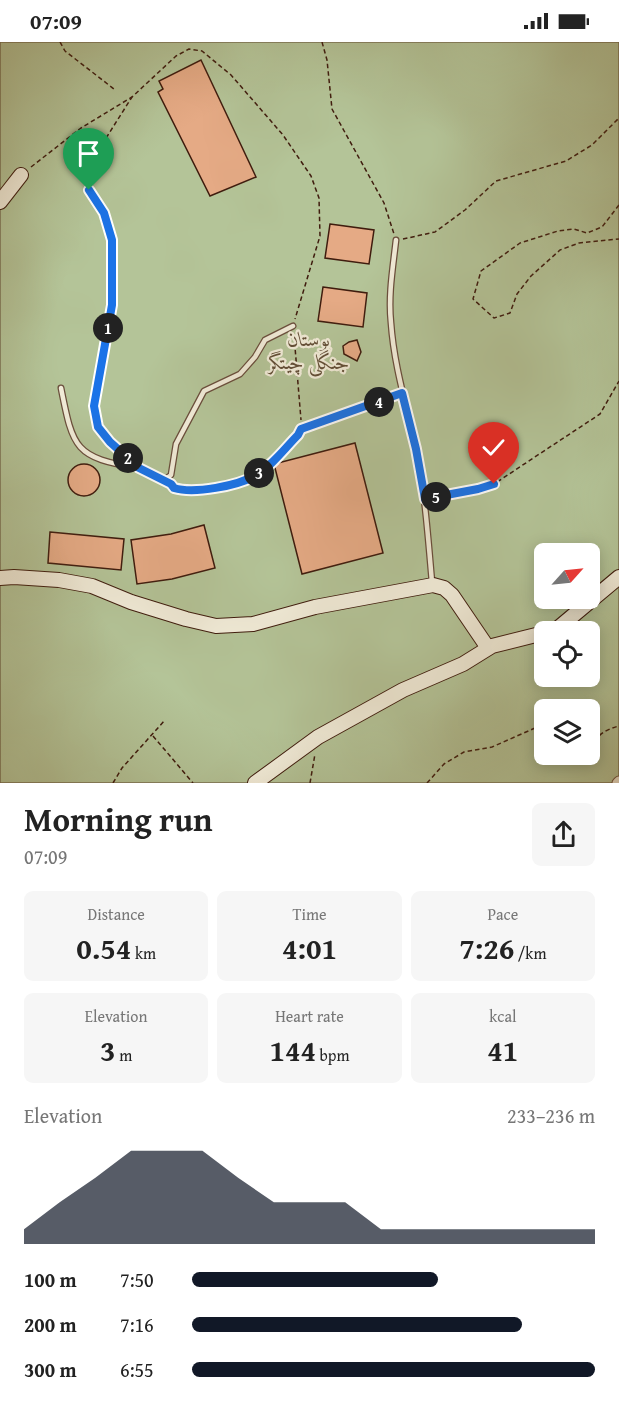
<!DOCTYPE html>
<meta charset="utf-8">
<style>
:root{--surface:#fff;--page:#f6f6f6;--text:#222;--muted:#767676;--accent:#111827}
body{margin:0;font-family:"Gentium Book Plus",Amiri,serif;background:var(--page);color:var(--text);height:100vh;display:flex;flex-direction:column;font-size:22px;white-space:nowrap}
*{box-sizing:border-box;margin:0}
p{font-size:20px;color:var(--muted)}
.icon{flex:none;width:33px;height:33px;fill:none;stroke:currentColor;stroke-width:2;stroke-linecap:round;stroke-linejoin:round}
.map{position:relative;height:741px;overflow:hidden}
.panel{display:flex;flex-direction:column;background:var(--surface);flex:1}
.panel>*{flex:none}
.needle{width:39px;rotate:63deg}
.buttons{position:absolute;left:534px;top:501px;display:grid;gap:12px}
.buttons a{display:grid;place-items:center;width:66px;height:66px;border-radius:9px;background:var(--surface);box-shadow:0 3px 15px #0003;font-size:30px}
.pin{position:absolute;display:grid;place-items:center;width:51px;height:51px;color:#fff;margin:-62px -26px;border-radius:50% 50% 50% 0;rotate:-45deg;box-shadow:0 0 6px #0007}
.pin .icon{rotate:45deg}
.km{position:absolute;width:30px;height:30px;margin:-15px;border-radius:50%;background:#222;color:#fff;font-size:16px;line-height:30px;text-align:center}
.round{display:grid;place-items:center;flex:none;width:63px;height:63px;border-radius:9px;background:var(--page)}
.overview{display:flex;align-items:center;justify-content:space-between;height:102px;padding:0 24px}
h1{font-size:33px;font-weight:700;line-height:45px}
.metrics{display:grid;grid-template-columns:repeat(3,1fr);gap:9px;height:102px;padding:6px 24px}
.metrics div{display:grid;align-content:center;border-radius:9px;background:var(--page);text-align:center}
.metrics b{font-size:30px;font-weight:700}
.metrics small{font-size:16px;font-weight:400}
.metrics p{font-size:16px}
.chart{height:168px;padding:12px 24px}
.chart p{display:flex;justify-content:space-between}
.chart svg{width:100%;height:108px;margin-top:6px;fill:var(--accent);opacity:.7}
ul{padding:0 24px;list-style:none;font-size:20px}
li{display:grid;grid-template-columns:96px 72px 1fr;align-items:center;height:45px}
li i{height:15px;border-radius:8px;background:var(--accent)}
.status{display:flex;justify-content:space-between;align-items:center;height:42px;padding:0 30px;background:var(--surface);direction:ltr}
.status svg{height:16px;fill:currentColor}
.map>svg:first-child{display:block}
</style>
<div class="status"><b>07:09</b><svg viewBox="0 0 49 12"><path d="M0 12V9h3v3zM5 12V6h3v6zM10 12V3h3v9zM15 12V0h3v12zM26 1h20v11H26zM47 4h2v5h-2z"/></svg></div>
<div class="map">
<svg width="619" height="741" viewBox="0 0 619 741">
<rect width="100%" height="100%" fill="#ebe3c6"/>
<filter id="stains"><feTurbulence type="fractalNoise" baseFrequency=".00333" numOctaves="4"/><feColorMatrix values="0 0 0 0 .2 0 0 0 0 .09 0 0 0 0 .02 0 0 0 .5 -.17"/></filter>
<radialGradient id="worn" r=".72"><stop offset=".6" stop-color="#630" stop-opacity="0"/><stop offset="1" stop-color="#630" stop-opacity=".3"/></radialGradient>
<!-- green -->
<path fill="#b4c498" stroke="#7a7053" stroke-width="1.5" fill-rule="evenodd" d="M0,0H619V741H0ZM544,512H590V556H544ZM544,590H590V634H544ZM544,668H590V712H544Z"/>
<!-- building -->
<g fill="#e5aa85" stroke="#3f1c0e" stroke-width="1.5">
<polygon points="201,18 256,135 210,154 158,50 163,47 159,39"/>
<polygon points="330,182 374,188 369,222 325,216"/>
<polygon points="323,245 367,251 363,285 318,279"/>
<polygon points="357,298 361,310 357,319 344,312 343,304 349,300"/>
<polygon points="355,401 383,511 302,532 274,422"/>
<circle cx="84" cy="438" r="16"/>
<polygon points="204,483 215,526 172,537 137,542 131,498 171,492"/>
<polygon points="50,490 124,497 121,528 48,521"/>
</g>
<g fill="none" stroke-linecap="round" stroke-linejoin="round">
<defs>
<g id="lane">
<path d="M396,198C393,225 388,253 391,281C394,324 407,365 416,407C425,451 428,495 432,540"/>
<path d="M61,346C73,407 75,416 139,426"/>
<polyline points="301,387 402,351"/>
<polyline points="164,438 171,433 176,402 204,349 240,332 255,315 265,298 293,284"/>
</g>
<polyline id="street" points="617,741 619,739"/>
<g id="secondary">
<polyline points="0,160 21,133"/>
<polyline points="0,536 14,535 59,538 92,544 131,560 186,577 216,584 253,582 315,565 433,543 444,546 452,553 488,606"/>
<polyline points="549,590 557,587 619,535"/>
<polyline points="255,741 318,695 403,648 463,622 492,604 544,591"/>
</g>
</defs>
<!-- lane casing -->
<use href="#lane" stroke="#6a4e3c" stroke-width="7"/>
<!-- street casing -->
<use href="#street" stroke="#6a4e3c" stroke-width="11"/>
<!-- secondary casing -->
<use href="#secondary" stroke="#3f1c0e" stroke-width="16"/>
<!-- path -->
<g stroke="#3f1c0e" stroke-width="1.5" stroke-dasharray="4.5 3" stroke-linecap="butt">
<polyline points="60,0 65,9 114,47"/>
<polyline points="322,0 327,18 332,67 384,161 394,192"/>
<polyline points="31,125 81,86 132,55 176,14 189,7 202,9 231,33 283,93 311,134 319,156 320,194 295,277"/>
<polyline points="619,163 602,185 587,191 574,187 558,189 520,201 481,229 473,257 494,276 510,271 517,252 531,234 560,208 579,201 619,197"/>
<polyline points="403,197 435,190 465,168 496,139 566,119 592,103 619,76"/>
<polyline points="294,293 301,378"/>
<polyline points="128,416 110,400 98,385 94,364 112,263 112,198 104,171 89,148 86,140 101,104 132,55"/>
<polyline points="146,430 158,435"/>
<polyline points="170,442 174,446 197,449 252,435 258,432 297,394"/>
<polyline points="432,455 478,447 494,442 600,372 619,339"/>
<polyline points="153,694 193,741"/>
<path d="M590,705C598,693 604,688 619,684"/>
<polyline points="113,741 122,726 165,678"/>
<polyline points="310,741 315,712"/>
<polyline points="427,741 444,722 464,710 492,705 535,686 544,692"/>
</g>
<!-- lane -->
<use href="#lane" stroke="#f2edda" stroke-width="4.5"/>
<!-- street -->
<use href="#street" stroke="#f2edda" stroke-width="9"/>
<!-- secondary -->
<use href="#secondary" stroke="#f2edda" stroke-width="14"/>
</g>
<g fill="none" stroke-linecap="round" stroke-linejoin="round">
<defs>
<path id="route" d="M89,148L104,171L112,198V263L94,364L98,385L110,400L139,426L171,442L174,446C194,452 238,444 256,433C272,424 285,406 298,393L301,387L402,351L416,407L425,457L478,447L494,442"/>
</defs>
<!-- route casing -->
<use href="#route" stroke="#fff" stroke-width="12"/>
<!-- route -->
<use href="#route" stroke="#1a73e8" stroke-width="8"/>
</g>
<g text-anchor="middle" stroke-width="4.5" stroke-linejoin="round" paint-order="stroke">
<!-- park labels -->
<g font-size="20" font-style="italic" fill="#624e37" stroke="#f2edda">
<text x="309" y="304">بوستان<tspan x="309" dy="23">جنگلی چیتگر</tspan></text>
</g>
</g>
<rect width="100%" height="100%" filter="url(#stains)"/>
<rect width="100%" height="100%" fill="url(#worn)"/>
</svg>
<div class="buttons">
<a><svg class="needle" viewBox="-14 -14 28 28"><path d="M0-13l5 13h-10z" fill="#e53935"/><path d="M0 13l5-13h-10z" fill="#767676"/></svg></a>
<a><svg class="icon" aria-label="locate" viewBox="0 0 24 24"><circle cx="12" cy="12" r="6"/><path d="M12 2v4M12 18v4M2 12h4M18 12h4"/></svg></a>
<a><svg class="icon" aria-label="layers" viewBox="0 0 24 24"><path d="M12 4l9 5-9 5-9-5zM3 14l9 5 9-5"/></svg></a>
</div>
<div class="pin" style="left:89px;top:148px;background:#1e9e55"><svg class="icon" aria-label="arrive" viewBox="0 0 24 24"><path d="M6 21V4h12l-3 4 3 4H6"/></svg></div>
<div class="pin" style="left:494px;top:442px;background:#d93025"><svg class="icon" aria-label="check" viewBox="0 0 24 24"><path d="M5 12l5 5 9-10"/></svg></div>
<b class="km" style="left:108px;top:286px">1</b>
<b class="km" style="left:128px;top:416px">2</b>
<b class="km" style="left:259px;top:431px">3</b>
<b class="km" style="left:379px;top:360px">4</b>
<b class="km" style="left:436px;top:455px">5</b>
</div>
<section class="panel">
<div class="overview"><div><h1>Morning run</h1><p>07:09</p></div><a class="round"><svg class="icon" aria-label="share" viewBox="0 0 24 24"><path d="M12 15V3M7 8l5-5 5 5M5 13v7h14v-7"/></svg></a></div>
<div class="metrics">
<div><p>Distance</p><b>0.54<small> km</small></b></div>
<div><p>Time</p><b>4:01</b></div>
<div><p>Pace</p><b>7:26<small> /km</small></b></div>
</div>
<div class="metrics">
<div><p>Elevation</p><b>3<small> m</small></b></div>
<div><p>Heart rate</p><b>144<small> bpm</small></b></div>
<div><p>kcal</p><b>41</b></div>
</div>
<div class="chart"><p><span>Elevation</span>233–236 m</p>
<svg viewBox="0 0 160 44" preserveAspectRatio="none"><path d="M0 44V38L10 27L20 17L30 6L40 6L50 6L60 17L70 27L80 27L90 27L100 38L110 38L120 38L130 38L140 38L150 38L160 38V44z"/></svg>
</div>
<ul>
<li><b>100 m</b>7:50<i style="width:61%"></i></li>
<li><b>200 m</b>7:16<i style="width:82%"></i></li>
<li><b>300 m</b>6:55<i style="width:100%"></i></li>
</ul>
</section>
